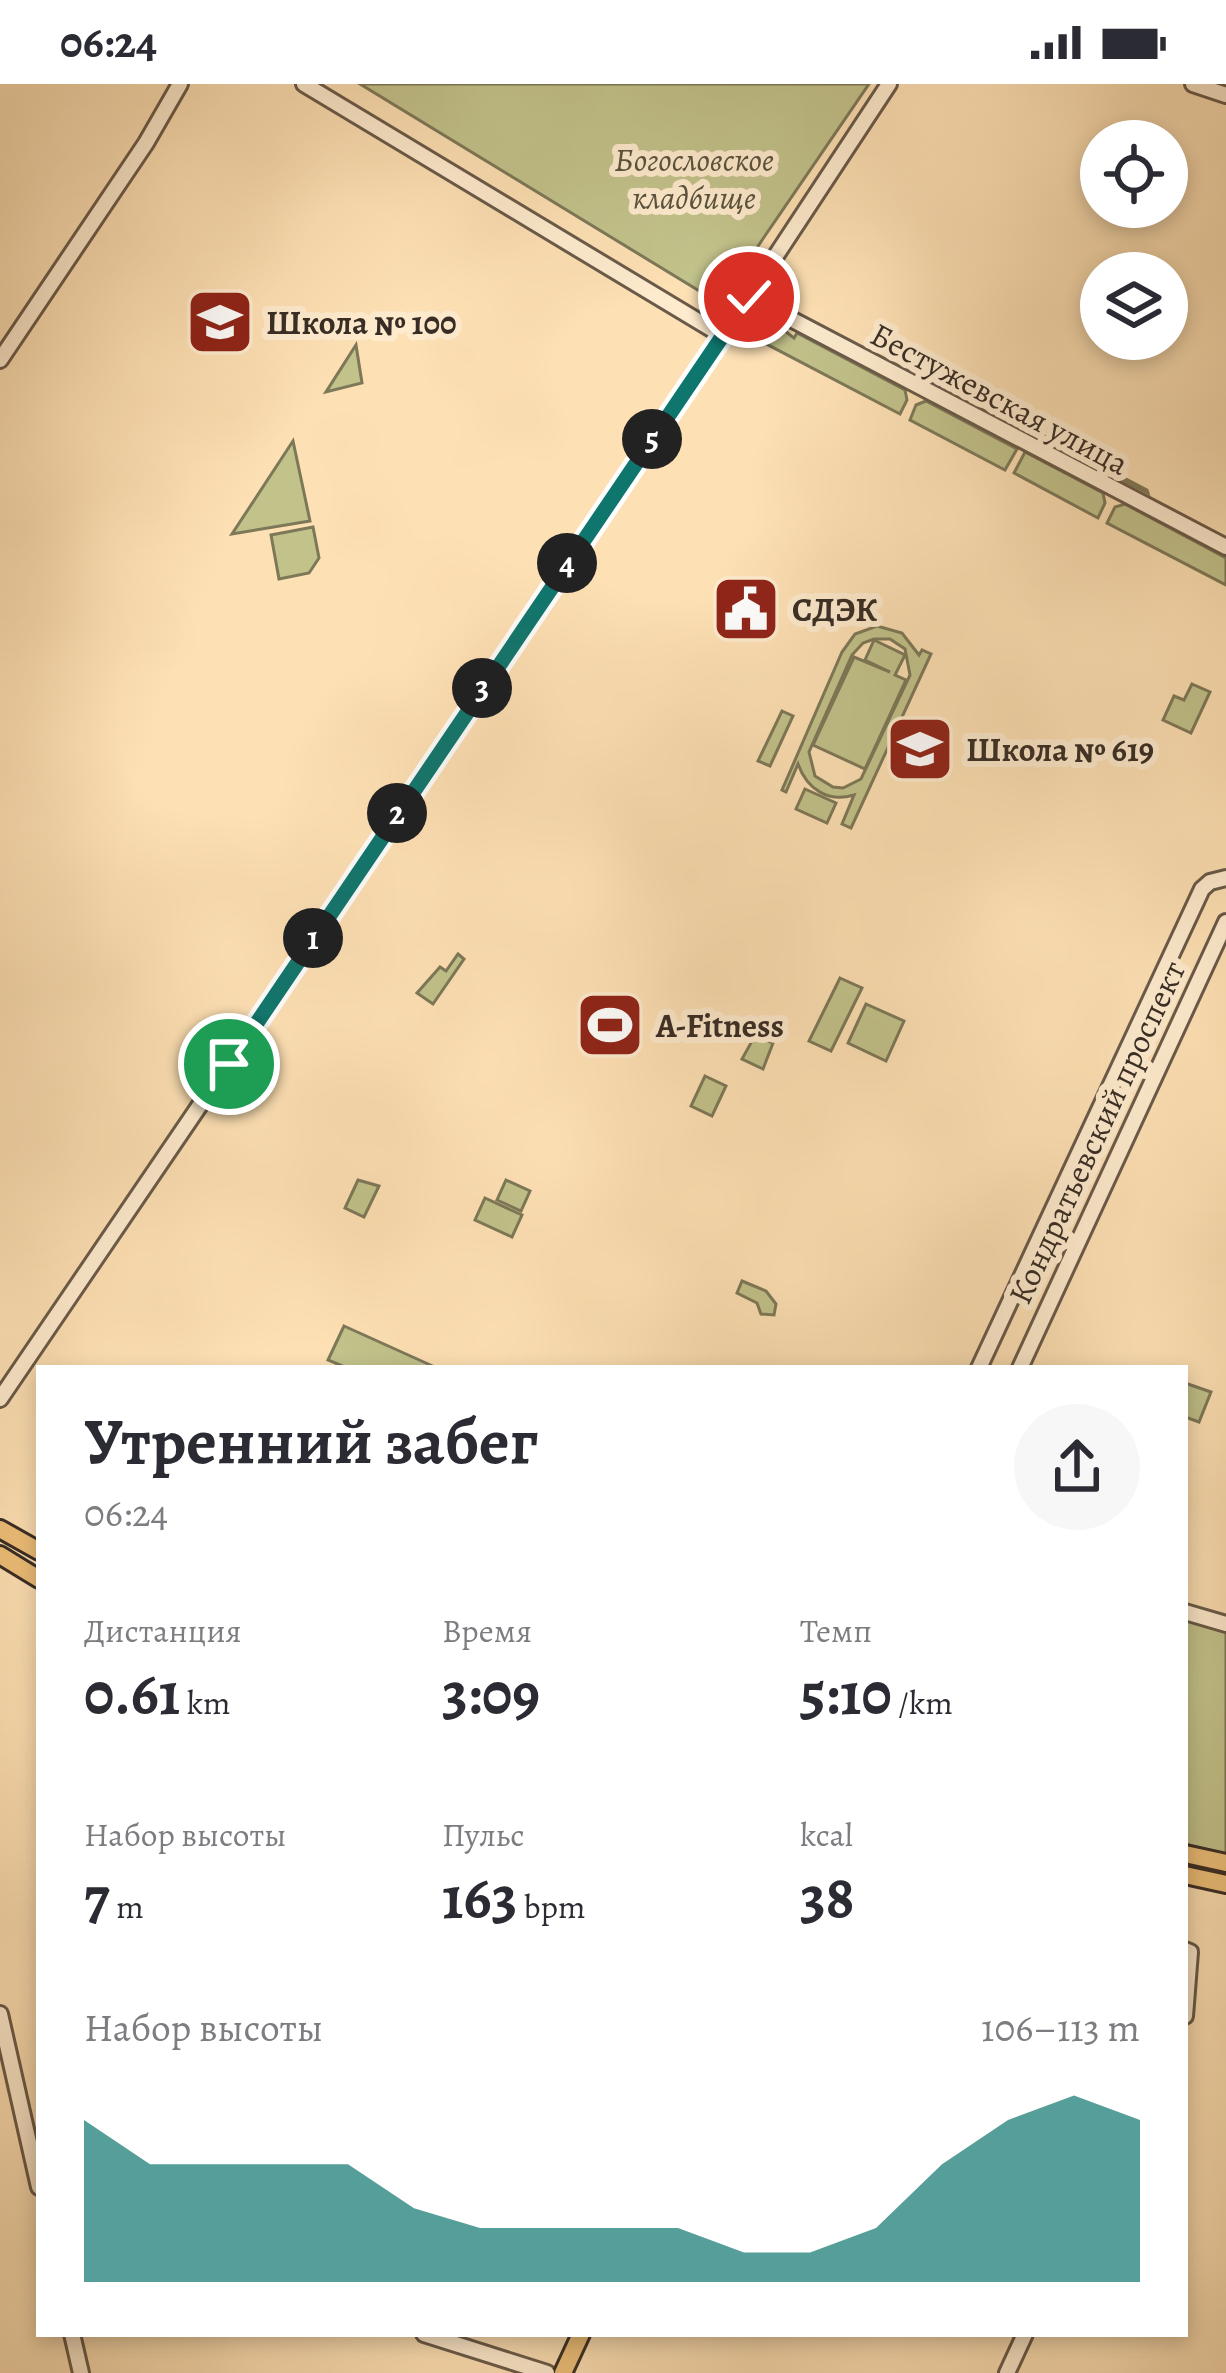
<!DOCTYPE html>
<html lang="ru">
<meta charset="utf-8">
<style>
:root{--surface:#fff;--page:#f7f7f7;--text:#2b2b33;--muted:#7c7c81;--accent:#0f766e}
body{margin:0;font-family:Alegreya,serif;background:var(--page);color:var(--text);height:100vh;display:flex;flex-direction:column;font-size:45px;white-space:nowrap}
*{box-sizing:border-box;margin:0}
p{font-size:39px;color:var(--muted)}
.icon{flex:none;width:66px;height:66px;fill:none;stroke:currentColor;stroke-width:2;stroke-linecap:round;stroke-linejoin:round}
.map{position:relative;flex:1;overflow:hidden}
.panel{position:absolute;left:36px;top:1281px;width:1152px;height:972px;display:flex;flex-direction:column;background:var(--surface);border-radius:0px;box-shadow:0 6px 18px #0003}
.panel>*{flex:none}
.tools{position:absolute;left:1080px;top:36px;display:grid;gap:24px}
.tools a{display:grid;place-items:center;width:108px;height:108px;border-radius:50%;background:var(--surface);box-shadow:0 6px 18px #0003;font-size:60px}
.pin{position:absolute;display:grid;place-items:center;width:102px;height:102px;color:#fff;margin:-51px;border:6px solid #fff;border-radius:50%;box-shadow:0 3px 12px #0007}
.km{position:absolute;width:60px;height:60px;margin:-30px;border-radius:50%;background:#222;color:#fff;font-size:33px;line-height:60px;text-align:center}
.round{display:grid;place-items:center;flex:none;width:126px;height:126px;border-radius:63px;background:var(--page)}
.summary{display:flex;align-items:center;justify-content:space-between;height:204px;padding:0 48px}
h1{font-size:66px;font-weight:700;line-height:90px}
.figures{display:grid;grid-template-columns:repeat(3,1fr);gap:18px;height:204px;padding:12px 48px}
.figures div{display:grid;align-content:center}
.figures b{font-size:60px;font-weight:700}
.figures small{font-size:33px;font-weight:400}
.figures p{font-size:33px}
.chart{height:336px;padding:24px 48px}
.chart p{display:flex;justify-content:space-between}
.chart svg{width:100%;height:216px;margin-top:12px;fill:var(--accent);opacity:.7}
.status{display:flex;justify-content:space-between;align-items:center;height:84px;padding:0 60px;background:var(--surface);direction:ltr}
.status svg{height:33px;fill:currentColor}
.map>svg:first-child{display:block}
</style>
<div class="status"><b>06:24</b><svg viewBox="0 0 49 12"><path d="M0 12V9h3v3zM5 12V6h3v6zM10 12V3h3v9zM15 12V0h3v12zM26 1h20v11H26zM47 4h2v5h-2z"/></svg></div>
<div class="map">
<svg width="1226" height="2289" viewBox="0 0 1226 2289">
<rect width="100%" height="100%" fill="#fde0b4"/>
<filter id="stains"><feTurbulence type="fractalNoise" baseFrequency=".00167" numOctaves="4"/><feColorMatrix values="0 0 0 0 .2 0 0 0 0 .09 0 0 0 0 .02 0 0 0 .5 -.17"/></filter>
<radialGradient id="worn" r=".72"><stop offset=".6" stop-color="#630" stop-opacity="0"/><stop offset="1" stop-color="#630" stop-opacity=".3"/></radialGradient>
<!-- green -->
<g fill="#c2c28b" stroke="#7d7858" stroke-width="3" fill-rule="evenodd">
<polygon points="360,0 869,0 719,219"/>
<polygon points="768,234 794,254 797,249 905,306 907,316 900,330 751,252 761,237 766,239"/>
<polygon points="356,261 362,299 326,308"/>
<polygon points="926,317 1017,365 1005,386 910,336 916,321"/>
<polygon points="1023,341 1147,406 1148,409 1021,345"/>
<polygon points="293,357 310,437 232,450"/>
<polygon points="1025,368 1103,409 1105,419 1098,434 1014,389"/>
<polygon points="1125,420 1226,474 1226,501 1107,439 1115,423"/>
<polygon points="313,443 319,474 309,489 279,495 271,451"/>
<path d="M877,542L902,549L919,571L922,566L931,570L851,744L842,740L854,711C828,719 807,705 798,680L786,708L782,706L842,568L855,550ZM874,555H890L905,565L910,591L861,695L843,704L833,703L815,692L809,668L852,571L863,559Z"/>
<polygon points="874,556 905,571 895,591 906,596 865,685 813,661 854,573 890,588 865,576"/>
<polygon points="1192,600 1210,608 1191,649 1163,636 1174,612 1184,616"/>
<polygon points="782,627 793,632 770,682 758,677"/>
<polygon points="805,705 836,719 827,739 796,725"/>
<polygon points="458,870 464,875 433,920 417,909 440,883 446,887"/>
<polygon points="840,894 862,904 831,967 809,957"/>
<polygon points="866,920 904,937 886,977 848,959"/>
<polygon points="763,955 773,959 763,985 742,975 752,957"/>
<polygon points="705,992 726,1002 712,1032 691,1022"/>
<polygon points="358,1096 379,1102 364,1133 345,1124"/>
<polygon points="506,1096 530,1107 521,1127 497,1116"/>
<polygon points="485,1114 522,1131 512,1153 475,1136"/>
<polygon points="742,1197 766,1207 776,1220 774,1231 761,1230 757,1219 737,1209"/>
<polygon points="344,1242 437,1284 347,1284 328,1276"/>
<polygon points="1185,1299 1211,1308 1199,1338 1185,1333"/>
<polygon points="1185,1536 1226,1548 1226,1770 1185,1760"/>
</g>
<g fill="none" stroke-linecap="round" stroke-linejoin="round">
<defs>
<g id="minor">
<polyline points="304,0 723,252"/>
<polyline points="1193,0 1226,11"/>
<polyline points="749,213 1226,463"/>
<polyline points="0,276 146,59 180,0"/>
<polyline points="979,1284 1202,805 1210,798 1226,794"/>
<polyline points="1020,1284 1226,838"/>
<polyline points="0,1315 723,252 889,0"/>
<polyline points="1185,1528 1226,1540"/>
<polyline points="1185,1866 1190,1868 1185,1932"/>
<polyline points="0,1930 39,2103"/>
<polyline points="72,2250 81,2289"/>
<polyline points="424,2250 547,2289"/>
<polyline points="1007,2289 1025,2250"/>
</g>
<g id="major">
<polyline points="0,1445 39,1467"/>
<polyline points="0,1471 39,1495"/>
<polyline points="1185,1770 1226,1779"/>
<polyline points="1185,1791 1226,1800"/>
<polyline points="563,2289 581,2250"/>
</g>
</defs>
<!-- minor casing -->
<use href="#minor" stroke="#695a49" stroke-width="20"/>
<!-- major casing -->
<use href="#major" stroke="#382d25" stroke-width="22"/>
<!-- minor -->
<use href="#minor" stroke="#feebce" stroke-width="14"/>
<!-- major -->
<use href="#major" stroke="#eec07a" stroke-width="16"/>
</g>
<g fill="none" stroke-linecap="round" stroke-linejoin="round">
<defs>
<polyline id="route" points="229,980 749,213"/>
</defs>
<!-- route casing -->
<use href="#route" stroke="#fff" stroke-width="24"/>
<!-- route -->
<use href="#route" stroke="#0f766e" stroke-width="15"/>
</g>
<!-- icons -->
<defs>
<symbol id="school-square" viewBox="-11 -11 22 22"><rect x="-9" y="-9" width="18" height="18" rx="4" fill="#8f2418" stroke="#feebce"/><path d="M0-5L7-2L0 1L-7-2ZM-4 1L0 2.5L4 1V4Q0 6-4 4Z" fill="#fff"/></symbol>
<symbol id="civic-square" viewBox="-11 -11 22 22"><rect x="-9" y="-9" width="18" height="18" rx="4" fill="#8f2418" stroke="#feebce"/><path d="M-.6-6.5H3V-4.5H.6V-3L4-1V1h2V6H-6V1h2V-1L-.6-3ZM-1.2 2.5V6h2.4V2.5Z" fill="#fff"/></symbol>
<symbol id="stadium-square" viewBox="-11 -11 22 22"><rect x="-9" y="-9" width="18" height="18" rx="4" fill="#8f2418" stroke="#feebce"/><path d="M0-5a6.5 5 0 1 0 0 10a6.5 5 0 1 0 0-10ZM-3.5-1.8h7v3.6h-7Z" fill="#fff"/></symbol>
</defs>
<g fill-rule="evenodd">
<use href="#school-square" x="182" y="200" width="76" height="76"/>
<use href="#civic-square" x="708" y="487" width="76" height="76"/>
<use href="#school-square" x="882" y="627" width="76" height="76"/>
<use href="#stadium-square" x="572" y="903" width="76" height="76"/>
</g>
<g text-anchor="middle" stroke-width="12" stroke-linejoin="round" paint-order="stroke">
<!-- park labels -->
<g font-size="33" font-style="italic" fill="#5a523e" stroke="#feebce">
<text x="694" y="87">Богословское<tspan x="694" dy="38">кладбище</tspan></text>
</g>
<!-- poi labels -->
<g font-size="33" font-weight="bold" fill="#382d25" stroke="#feebce" text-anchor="start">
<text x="266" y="250">Школа № 100</text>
<text x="792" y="537">СДЭК</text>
<text x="966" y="677">Школа № 619</text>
<text x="656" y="953">A-Fitness</text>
</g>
<!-- street labels -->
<g font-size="33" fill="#382d25" stroke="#feebce">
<text transform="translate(1000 314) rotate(28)" y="12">Бестужевская улица</text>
<text transform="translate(1096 1048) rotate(-65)" y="12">Кондратьевский проспект</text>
</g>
</g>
<rect width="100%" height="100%" filter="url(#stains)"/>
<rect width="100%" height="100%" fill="url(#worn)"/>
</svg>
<div class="tools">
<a><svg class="icon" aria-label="locate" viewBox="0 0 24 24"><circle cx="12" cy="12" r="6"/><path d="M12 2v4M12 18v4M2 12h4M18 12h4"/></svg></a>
<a><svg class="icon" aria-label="layers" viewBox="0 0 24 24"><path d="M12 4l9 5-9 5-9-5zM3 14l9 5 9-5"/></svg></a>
</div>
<div class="pin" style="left:229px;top:980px;background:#1e9e55"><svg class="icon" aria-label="arrive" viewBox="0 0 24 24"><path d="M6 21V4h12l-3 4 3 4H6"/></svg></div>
<div class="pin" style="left:749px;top:213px;background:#d93025"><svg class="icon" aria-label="check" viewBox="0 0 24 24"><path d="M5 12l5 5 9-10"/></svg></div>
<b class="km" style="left:313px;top:854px">1</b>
<b class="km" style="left:397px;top:729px">2</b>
<b class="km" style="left:482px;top:604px">3</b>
<b class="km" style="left:567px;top:479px">4</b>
<b class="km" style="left:652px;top:355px">5</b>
<section class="panel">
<div class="summary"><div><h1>Утренний забег</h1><p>06:24</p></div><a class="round"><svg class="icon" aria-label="share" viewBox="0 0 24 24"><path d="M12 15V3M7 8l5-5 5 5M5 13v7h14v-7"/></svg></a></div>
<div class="figures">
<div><p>Дистанция</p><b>0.61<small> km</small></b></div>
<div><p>Время</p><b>3:09</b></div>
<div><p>Темп</p><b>5:10<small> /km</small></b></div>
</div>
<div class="figures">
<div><p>Набор высоты</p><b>7<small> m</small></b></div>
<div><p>Пульс</p><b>163<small> bpm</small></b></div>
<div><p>kcal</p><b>38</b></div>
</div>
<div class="chart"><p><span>Набор высоты</span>106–113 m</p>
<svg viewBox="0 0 160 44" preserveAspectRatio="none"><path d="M0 44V11L10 20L20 20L30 20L40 20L50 29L60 33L70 33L80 33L90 33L100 38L110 38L120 33L130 20L140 11L150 6L160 11V44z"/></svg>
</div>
</section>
</div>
